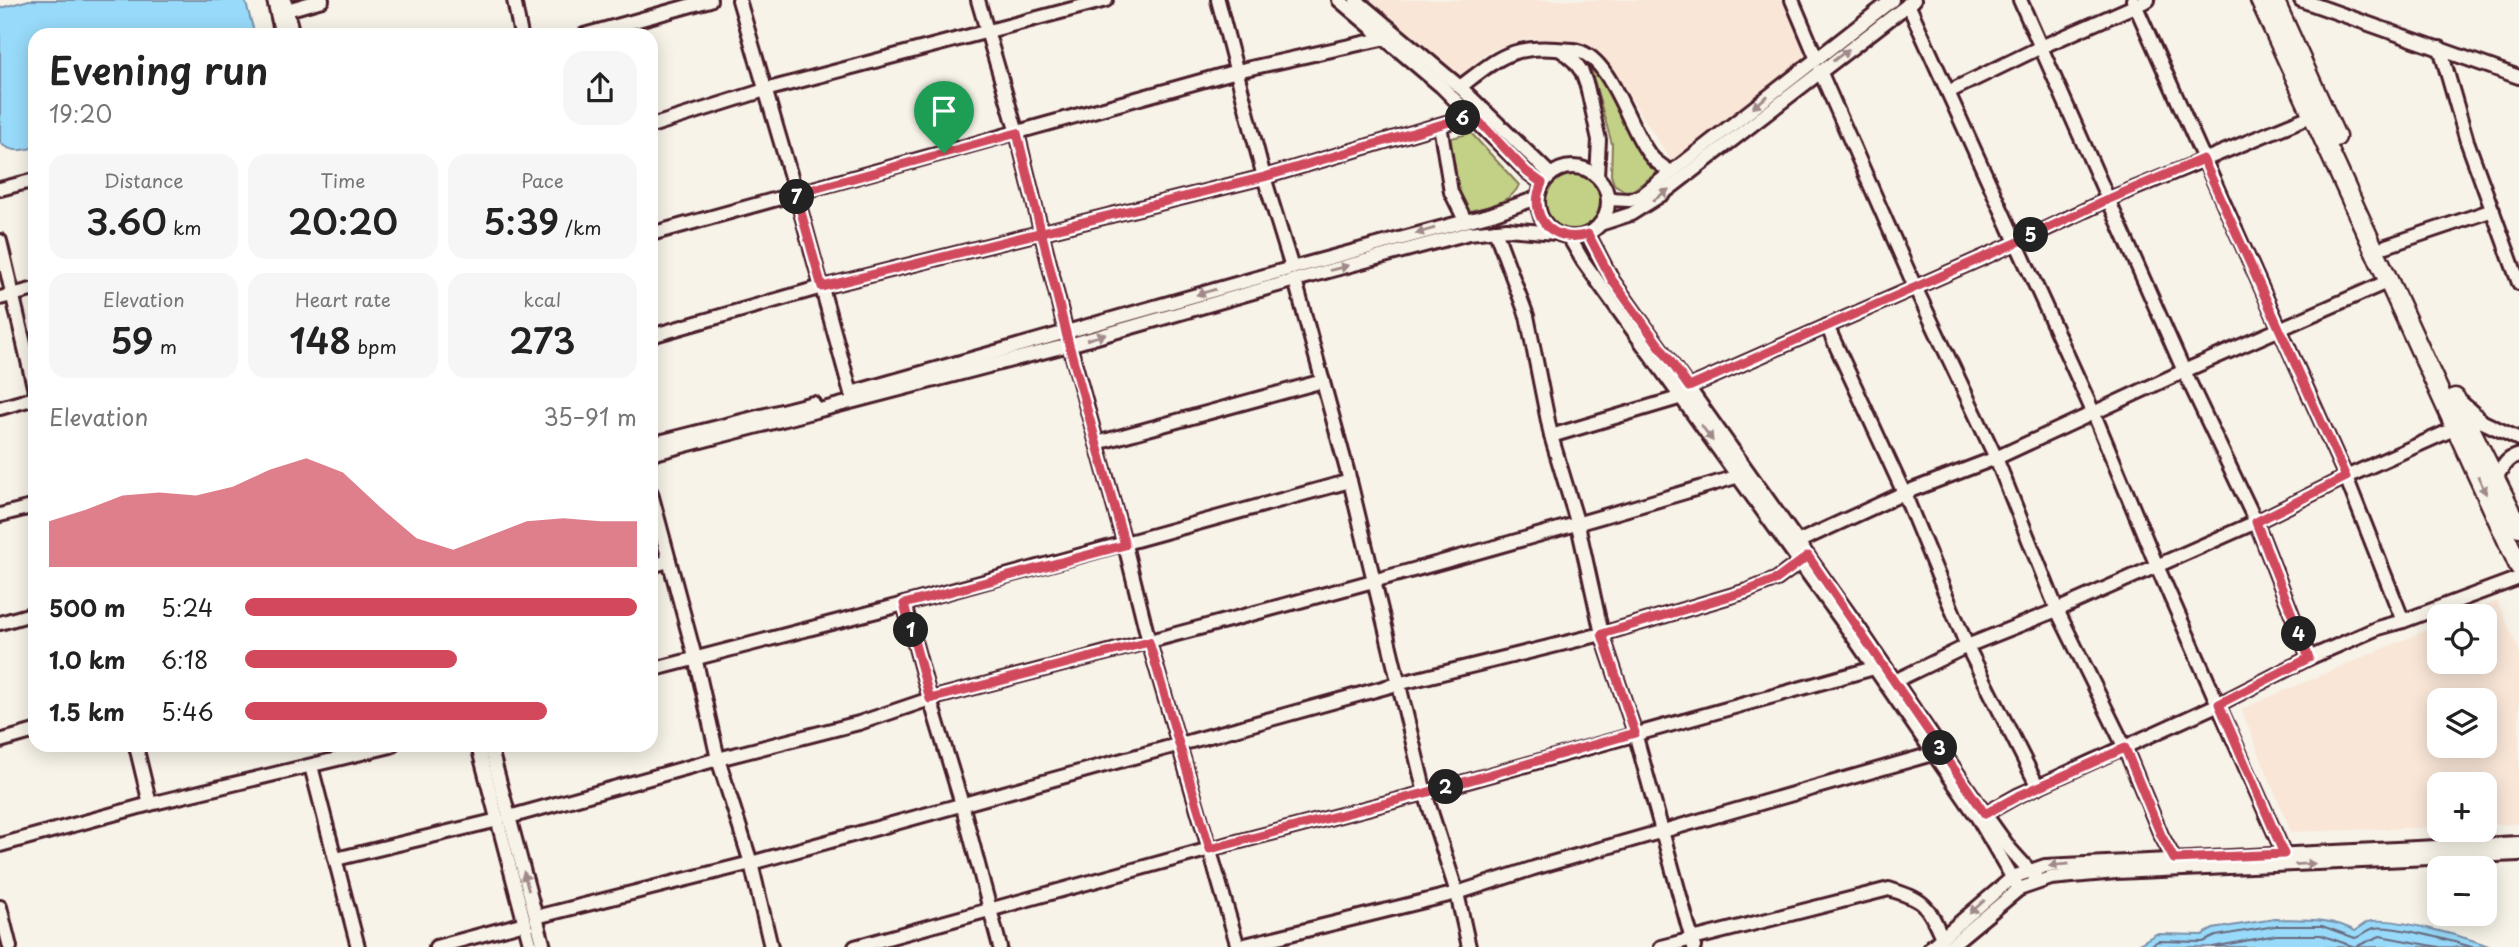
<!DOCTYPE html>
<meta charset="utf-8">
<style>
:root{--surface:#fff;--page:#f6f6f6;--text:#222;--muted:#767676;--accent:#d1495b}
body{margin:0;font-family:"Playpen Sans",sans-serif;background:var(--page);color:var(--text);height:100vh;display:flex;flex-direction:column;font-size:26px;white-space:nowrap}
*{box-sizing:border-box;margin:0}
p{font-size:23px;color:var(--muted)}
.icon{flex:none;width:38px;height:38px;fill:none;stroke:currentColor;stroke-width:2;stroke-linecap:round;stroke-linejoin:round}
.map{position:relative;flex:1;overflow:hidden}
.sheet{position:absolute;left:28px;top:28px;width:630px;height:724px;display:flex;flex-direction:column;background:var(--surface);border-radius:21px;box-shadow:0 4px 18px #0003}
.sheet>*{flex:none}
.buttons{position:absolute;left:2427px;top:604px;display:grid;gap:14px}
.buttons a{display:grid;place-items:center;width:70px;height:70px;border-radius:14px;background:var(--surface);box-shadow:0 4px 18px #0003;font-size:35px}
.pin{position:absolute;display:grid;place-items:center;width:60px;height:60px;color:#fff;margin:-72px -30px;border-radius:50% 50% 50% 0;rotate:-45deg;box-shadow:0 0 7px #0007}
.pin .icon{rotate:45deg}
.km{position:absolute;width:35px;height:35px;margin:-18px;border-radius:50%;background:#222;color:#fff;font-size:19px;line-height:35px;text-align:center}
.round{display:grid;place-items:center;flex:none;width:74px;height:74px;border-radius:21px;background:var(--page)}
.overview{display:flex;align-items:center;justify-content:space-between;height:119px;padding:0 21px}
h1{font-size:38px;font-weight:600;line-height:52px}
.figures{display:grid;grid-template-columns:repeat(3,1fr);gap:10px;height:119px;padding:7px 21px}
.figures div{display:grid;align-content:center;border-radius:18px;background:var(--page);text-align:center}
.figures b{font-size:35px;font-weight:600}
.figures small{font-size:19px;font-weight:400}
.figures p{font-size:19px}
.chart{height:196px;padding:14px 21px}
.chart p{display:flex;justify-content:space-between}
.chart svg{width:100%;height:126px;margin-top:7px;fill:var(--accent);opacity:.7}
ul{padding:0 21px;list-style:none;font-size:23px}
li{display:grid;grid-template-columns:112px 84px 1fr;align-items:center;height:52px}
li i{height:18px;border-radius:9px;background:var(--accent)}
.map>svg:first-child{display:block}
</style>
<div class="map">
<svg width="2519" height="947" viewBox="0 0 2519 947">
<rect width="100%" height="100%" fill="#f7f3e8"/>
<filter id="ink" filterUnits="userSpaceOnUse"><feTurbulence type="fractalNoise" baseFrequency=".0143" numOctaves="2"/><feDisplacementMap in="SourceGraphic" scale="14" xChannelSelector="R" yChannelSelector="G"/><feConvolveMatrix kernelMatrix="1 2 1 2 8 2 1 2 1" color-interpolation-filters="sRGB"/></filter>
<g filter="url(#ink)">
<!-- built -->
<g fill="#f9e6d7" fill-rule="evenodd">
<polygon points="1371,0 1787,0 1810,56 1672,162 1612,69 1578,44 1531,38 1491,50 1461,76"/>
<path d="M2497,601L2519,650V824L2485,825V784H2440L2439,827L2291,832L2241,709L2439,625L2440,662H2485V616H2461ZM2440,700H2485V746H2440Z"/>
</g>
<!-- green -->
<g fill="#c2d186" stroke="#867858" stroke-width="2">
<polygon points="1589,62 1601,72 1642,153 1658,172 1633,190 1625,191 1614,184 1611,175 1612,144"/>
<path d="M1471,133L1519,185C1512,203 1484,207 1467,212L1455,182L1448,139Z"/>
<circle cx="1572" cy="201" r="29"/>
</g>
<!-- water -->
<g fill="#98dafa" stroke="#798fa7" stroke-width="2">
<path d="M29,0H245L255,35H35V147C21,151 12,153 0,143V8Z"/>
<path d="M2274,919C2303,920 2330,917 2355,931C2359,928 2364,924 2368,922C2389,915 2469,938 2491,947H2134L2156,934L2202,935L2213,929Z"/>
</g>
<g fill="none" stroke-linecap="round" stroke-linejoin="round">
<!-- shore -->
<g stroke="#696a7e" stroke-width="2">
<path d="M2148,947L2158,941L2203,942L2216,936L2275,926H2322L2355,938C2362,936 2367,930 2374,928C2393,925 2451,941 2472,947"/>
<polyline points="2213,947 2276,935 2321,935 2355,947 2380,936 2439,947"/>
</g>
<defs>
<g id="minor">
<polyline points="274,0 282,35"/>
<polyline points="284,0 293,35"/>
<polyline points="514,0 521,35"/>
<polyline points="739,0 796,194 851,393"/>
<polyline points="978,0 1017,133 1066,332 1125,545 1149,642 1238,947"/>
<polyline points="1218,0 1264,177 1292,268"/>
<polyline points="1339,0 1441,86 1527,172 1542,183"/>
<polyline points="1356,0 1460,87 1550,174"/>
<polyline points="1792,0 1816,57"/>
<polyline points="2020,0 2184,371 2256,522 2309,658"/>
<polyline points="2133,0 2346,477 2403,621"/>
<polyline points="2301,0 2519,77"/>
<polyline points="1908,4 2094,414 2157,566 2284,854"/>
<polyline points="287,10 322,0"/>
<polyline points="584,35 710,0"/>
<polyline points="2440,48 2467,141 2519,283"/>
<polyline points="1561,50 1575,62 1582,72 1587,86 1599,140 1597,176"/>
<polyline points="1820,71 1915,287 1996,458 2057,610 2125,748 2161,835 2174,859"/>
<path d="M1460,87C1494,61 1510,45 1556,49C1563,50 1571,49 1578,51C1612,59 1629,130 1650,155C1655,162 1663,167 1671,172"/>
<polyline points="1948,92 2041,47 2148,0"/>
<polyline points="1440,125 1451,192 1465,220"/>
<polyline points="651,126 765,90 1106,0"/>
<circle cx="1573" cy="202" r="35"/>
<polyline points="0,189 35,180"/>
<polyline points="1608,199 1630,200 1641,196 1892,0"/>
<polyline points="1600,224 1631,214 1661,195 1914,0"/>
<polyline points="1495,230 1527,316 1551,436 1578,525 1602,634 1635,733 1694,947"/>
<polyline points="651,234 1237,71 1386,38"/>
<polyline points="1588,234 1612,280 1856,624 1985,814 2010,849 2038,880"/>
<polyline points="1569,237 1583,261 1850,632 1978,818 2019,889"/>
<polyline points="0,241 35,391"/>
<polyline points="2386,246 2493,210"/>
<polyline points="1295,280 1350,481 1425,793 1457,893 1469,947"/>
<polyline points="0,298 35,289"/>
<polyline points="1827,326 1904,493 1967,646 2038,787"/>
<polyline points="651,336 822,287 1264,177 1473,115"/>
<polyline points="1689,387 2016,243 2109,199 2313,115"/>
<polyline points="851,393 1292,268 1492,214 1537,198"/>
<polyline points="2461,402 2483,422 2519,439"/>
<polyline points="0,408 35,398"/>
<polyline points="1551,436 1682,397"/>
<polyline points="1097,443 1323,381"/>
<polyline points="651,444 813,403"/>
<polyline points="651,454 1069,345 1295,280 1469,233 1507,229 1556,233"/>
<path d="M2496,478C2503,467 2506,458 2519,455"/>
<polyline points="651,493 695,657 718,759 751,863 771,947"/>
<polyline points="0,515 35,506"/>
<polyline points="1791,545 1904,493 1996,458 2184,371 2389,281"/>
<polyline points="651,566 669,561"/>
<polyline points="0,623 35,613"/>
<polyline points="651,670 904,604"/>
<polyline points="1895,681 1967,646 2057,610 2256,522 2346,477 2456,428"/>
<polyline points="0,741 35,731"/>
<polyline points="136,746 150,804"/>
<polyline points="478,746 531,947"/>
<polyline points="490,746 544,947"/>
<polyline points="311,766 358,947"/>
<polyline points="1985,814 2017,796 2219,704 2309,658 2378,628 2403,621 2519,578"/>
<path d="M509,817L718,759L859,723L930,699C1201,628 1471,557 1739,476"/>
<polyline points="0,845 150,804 391,746"/>
<polyline points="336,859 498,820"/>
<polyline points="0,907 10,947"/>
<polyline points="536,917 751,863 1397,684 1602,634 1747,591 1777,579 1808,556"/>
<polyline points="436,947 525,923"/>
<polyline points="855,947 1210,849 1425,793 1874,668"/>
<polyline points="1000,947 962,804 930,699 904,604 1350,481"/>
<polyline points="1237,947 1457,893 1534,868 1932,754"/>
<path d="M1661,947L1889,889C1924,900 1928,904 1942,938"/>
<polyline points="1931,947 2013,877 2045,866 2519,843"/>
<polyline points="1949,947 2019,889 2051,878 2116,872 2519,854"/>
</g>
<g id="highway">
<polyline points="2260,0 2519,566"/>
<polyline points="2274,0 2336,137"/>
<polyline points="2455,398 2519,527"/>
</g>
</defs>
<!-- minor casing -->
<use href="#minor" stroke="#4a1f2b" stroke-width="18"/>
<!-- highway casing -->
<use href="#highway" stroke="#4a1f2b" stroke-width="23"/>
<!-- minor -->
<use href="#minor" stroke="#f7f3e8" stroke-width="12"/>
<!-- highway -->
<use href="#highway" stroke="#f7f3e8" stroke-width="18"/>
</g>
<!-- one-way arrows -->
<defs><path id="oneway-solid" d="M-6-.8H1V-3.2L6.5 0L1 3.2V.8H-6Z" transform="scale(1.75)"/></defs>
<g fill="#a0898a">
<use href="#oneway-solid" transform="translate(1841 55) rotate(-37)"/>
<use href="#oneway-solid" transform="translate(1760 102) rotate(141)"/>
<use href="#oneway-solid" transform="translate(1661 195) rotate(-36)"/>
<use href="#oneway-solid" transform="translate(1425 231) rotate(164)"/>
<use href="#oneway-solid" transform="translate(1339 268) rotate(-15)"/>
<use href="#oneway-solid" transform="translate(1206 292) rotate(164)"/>
<use href="#oneway-solid" transform="translate(1096 337) rotate(-16)"/>
<use href="#oneway-solid" transform="translate(1707 433) rotate(54)"/>
<use href="#oneway-solid" transform="translate(2482 485) rotate(66)"/>
<use href="#oneway-solid" transform="translate(2305 864) rotate(-3)"/>
<use href="#oneway-solid" transform="translate(2059 865) rotate(174)"/>
<use href="#oneway-solid" transform="translate(526 881) rotate(-105)"/>
<use href="#oneway-solid" transform="translate(1977 907) rotate(138)"/>
</g>
</g>
<g fill="none" stroke-linecap="round" stroke-linejoin="round" filter="url(#ink)">
<defs>
<path id="route" d="M944,153L1017,133L1069,345L1125,545L904,604L930,699L1149,642L1210,849L1425,793L1635,733L1602,634L1747,591L1777,579L1808,556L1985,814L2018,796L2125,748L2161,835L2174,859L2284,854L2219,704L2309,658L2256,522L2346,477L2203,159L2109,199L2016,243L1689,387L1612,280L1588,234C1553,245 1526,216 1542,183L1527,172L1473,115L1264,177L822,287L796,194L944,153"/>
</defs>
<!-- route casing -->
<use href="#route" stroke="#fff" stroke-width="14"/>
<!-- route -->
<use href="#route" stroke="#d1495b" stroke-width="9"/>
</g>
</svg>
<div class="buttons">
<a><svg class="icon" aria-label="locate" viewBox="0 0 24 24"><circle cx="12" cy="12" r="6"/><path d="M12 2v4M12 18v4M2 12h4M18 12h4"/></svg></a>
<a><svg class="icon" aria-label="layers" viewBox="0 0 24 24"><path d="M12 4l9 5-9 5-9-5zM3 14l9 5 9-5"/></svg></a>
<a>+</a>
<a>−</a>
</div>
<div class="pin" style="left:944px;top:153px;background:#1e9e55"><svg class="icon" aria-label="arrive" viewBox="0 0 24 24"><path d="M6 21V4h12l-3 4 3 4H6"/></svg></div>
<b class="km" style="left:911px;top:630px">1</b>
<b class="km" style="left:1446px;top:787px">2</b>
<b class="km" style="left:1940px;top:748px">3</b>
<b class="km" style="left:2299px;top:634px">4</b>
<b class="km" style="left:2031px;top:235px">5</b>
<b class="km" style="left:1463px;top:118px">6</b>
<b class="km" style="left:797px;top:197px">7</b>
<section class="sheet">
<div class="overview"><div><h1>Evening run</h1><p>19:20</p></div><a class="round"><svg class="icon" aria-label="share" viewBox="0 0 24 24"><path d="M12 15V3M7 8l5-5 5 5M5 13v7h14v-7"/></svg></a></div>
<div class="figures">
<div><p>Distance</p><b>3.60<small> km</small></b></div>
<div><p>Time</p><b>20:20</b></div>
<div><p>Pace</p><b>5:39<small> /km</small></b></div>
</div>
<div class="figures">
<div><p>Elevation</p><b>59<small> m</small></b></div>
<div><p>Heart rate</p><b>148<small> bpm</small></b></div>
<div><p>kcal</p><b>273</b></div>
</div>
<div class="chart"><p><span>Elevation</span>35–91 m</p>
<svg viewBox="0 0 160 44" preserveAspectRatio="none"><path d="M0 44V28L10 24L20 19L30 18L40 19L50 16L60 10L70 6L80 11L90 23L100 34L110 38L120 33L130 28L140 27L150 28L160 28V44z"/></svg>
</div>
<ul>
<li><b>500 m</b>5:24<i style="width:100%"></i></li>
<li><b>1.0 km</b>6:18<i style="width:54%"></i></li>
<li><b>1.5 km</b>5:46<i style="width:77%"></i></li>
</ul>
</section>
</div>
